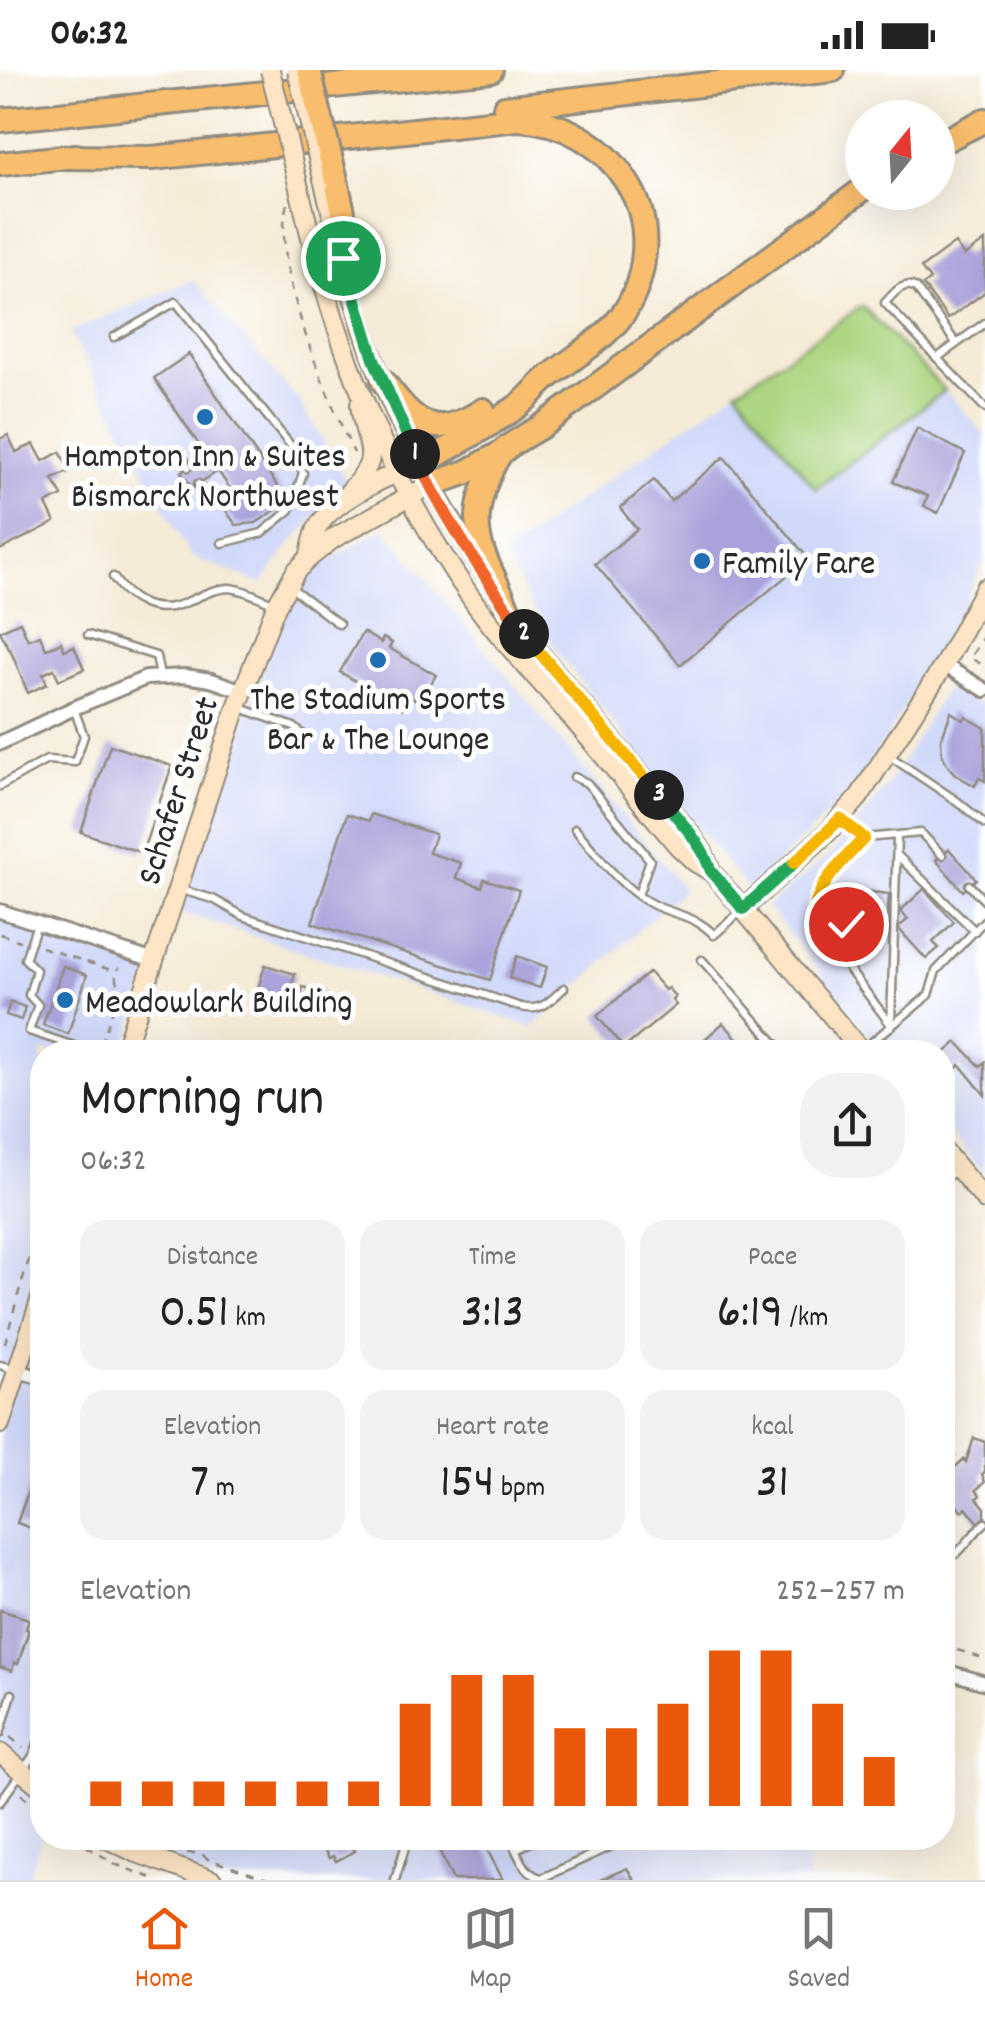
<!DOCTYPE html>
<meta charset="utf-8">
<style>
:root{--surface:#fff;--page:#f2f2f2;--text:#222;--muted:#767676;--line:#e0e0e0;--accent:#ea580c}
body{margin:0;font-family:Dekko,sans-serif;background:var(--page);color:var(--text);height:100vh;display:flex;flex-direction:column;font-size:38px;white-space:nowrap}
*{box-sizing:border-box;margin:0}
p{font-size:32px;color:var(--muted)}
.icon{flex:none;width:55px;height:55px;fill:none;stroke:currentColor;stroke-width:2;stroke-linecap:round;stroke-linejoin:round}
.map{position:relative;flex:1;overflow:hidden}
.drawer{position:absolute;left:30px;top:970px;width:925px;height:810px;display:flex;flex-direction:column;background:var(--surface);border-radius:40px;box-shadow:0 10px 40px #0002}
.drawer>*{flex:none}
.needle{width:65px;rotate:18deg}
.buttons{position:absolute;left:845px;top:30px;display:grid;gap:20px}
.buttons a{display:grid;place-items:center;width:110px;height:110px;border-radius:50%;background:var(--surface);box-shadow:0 10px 40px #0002;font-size:50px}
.pin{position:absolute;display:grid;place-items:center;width:85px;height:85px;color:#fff;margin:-42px;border:5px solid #fff;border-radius:50%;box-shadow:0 2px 10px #0007}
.km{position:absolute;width:50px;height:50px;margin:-25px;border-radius:50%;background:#222;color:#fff;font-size:28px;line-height:50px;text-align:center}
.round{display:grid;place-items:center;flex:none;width:105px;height:105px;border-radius:40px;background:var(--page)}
.head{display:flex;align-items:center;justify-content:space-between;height:170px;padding:0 50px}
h1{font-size:55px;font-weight:600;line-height:75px}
.figures{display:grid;grid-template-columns:repeat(3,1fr);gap:15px;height:170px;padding:10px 50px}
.figures div{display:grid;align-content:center;border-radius:25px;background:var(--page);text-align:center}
.figures b{font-size:50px;font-weight:600}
.figures small{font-size:28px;font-weight:400}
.figures p{font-size:28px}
.chart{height:280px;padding:20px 50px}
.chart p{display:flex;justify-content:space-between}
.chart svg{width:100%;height:180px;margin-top:10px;stroke:var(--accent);stroke-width:6}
.status{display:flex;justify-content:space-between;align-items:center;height:70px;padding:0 50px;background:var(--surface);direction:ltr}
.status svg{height:28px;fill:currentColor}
.tabs{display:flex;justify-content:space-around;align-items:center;height:140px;border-top:2px solid var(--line);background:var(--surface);font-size:28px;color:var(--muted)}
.tabs a{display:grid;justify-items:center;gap:5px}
.tabs .on{color:var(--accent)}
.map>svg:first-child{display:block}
</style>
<div class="status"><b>06:32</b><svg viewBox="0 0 49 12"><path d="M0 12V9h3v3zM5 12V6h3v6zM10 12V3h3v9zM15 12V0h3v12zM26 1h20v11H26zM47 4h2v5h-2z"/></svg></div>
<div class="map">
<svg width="985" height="1810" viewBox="0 0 985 1810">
<rect width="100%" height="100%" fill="#fff"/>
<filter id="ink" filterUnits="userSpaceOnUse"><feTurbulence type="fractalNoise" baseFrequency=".01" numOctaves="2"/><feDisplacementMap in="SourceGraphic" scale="20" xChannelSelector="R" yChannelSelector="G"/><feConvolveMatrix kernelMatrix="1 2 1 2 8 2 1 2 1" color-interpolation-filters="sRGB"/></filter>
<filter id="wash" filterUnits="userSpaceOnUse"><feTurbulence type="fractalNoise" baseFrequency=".0048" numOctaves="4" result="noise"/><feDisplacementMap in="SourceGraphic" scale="40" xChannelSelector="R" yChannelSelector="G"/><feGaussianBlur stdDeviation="2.25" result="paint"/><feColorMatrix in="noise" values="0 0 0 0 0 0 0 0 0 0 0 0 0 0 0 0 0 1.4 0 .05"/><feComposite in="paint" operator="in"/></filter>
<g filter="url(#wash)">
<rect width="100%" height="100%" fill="#f5ebd6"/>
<!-- built -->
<g fill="#d1d9f9">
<polygon points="193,210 299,331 347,412 288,477 262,514 190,486 70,262"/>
<polygon points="737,320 816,418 945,320 985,365 985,489 953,558 865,702 839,733 749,821 557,582 503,484"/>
<polygon points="384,458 684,819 533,957 178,841 283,543 292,526 313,500"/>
<polygon points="946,619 985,636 985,1105 943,1054 942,982 883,982 767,836 826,788 866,742 894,706"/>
<polygon points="0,841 154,891 124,982 42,982 42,1764 28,1810 0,1810"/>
<polygon points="105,1768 807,1768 808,1810 212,1810"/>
</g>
<!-- green -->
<polygon fill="#acd681" stroke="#6c8056" stroke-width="2.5" points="862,236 945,320 816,419 737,320"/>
<g id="blocks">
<!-- building -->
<g fill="#aaa2da">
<polygon points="985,171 985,222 948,249 923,215 930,210 921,198 955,173 964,186"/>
<polygon points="189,284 288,432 256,453 236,455 224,438 237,429 218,401 192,418 181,402 206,385 154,308"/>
<polygon points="917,358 965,383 938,443 924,436 928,426 893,412"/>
<polygon points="8,365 16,382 34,374 43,391 60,382 70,401 53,409 62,426 46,434 55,452 0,480 0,369"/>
<polygon points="724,387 808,488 680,595 595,494 637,459 620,438 654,410 671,431"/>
<polygon points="20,552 28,570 40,565 46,579 61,572 64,580 74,576 84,599 59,610 54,599 43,604 47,614 28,623 10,579 9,579 0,561"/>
<polygon points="363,562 381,573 383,568 392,573 389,578 436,605 420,632 409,626 402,638 340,602"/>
<polygon points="951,642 963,650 966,647 985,658 985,711 979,708 975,716 956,705 948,696 942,684 941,670"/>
<polygon points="110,675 172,696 142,783 81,762"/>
<polygon points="347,744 369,751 371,744 435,764 429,783 461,793 456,808 482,817 484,809 519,820 490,910 312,853"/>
<polygon points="949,779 976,809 963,821 936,790"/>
<polygon points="849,819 889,824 885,873 844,869"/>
<polygon points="924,819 954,852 933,872 939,878 926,889 898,858 908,849 900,841"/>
<polygon points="517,886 547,897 540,918 509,908"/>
<polygon points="265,895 295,904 290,921 301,924 303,917 322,922 316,940 257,922"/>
<polygon points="63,896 87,905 68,964 43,955"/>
<polygon points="649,902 665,920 668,918 675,927 672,930 676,935 624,978 597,946"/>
<polygon points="10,932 25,937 21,950 6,945"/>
<polygon points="723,953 750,982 703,982 697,976"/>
<polygon points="957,972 980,996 985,992 985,1025 960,995 942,1011 942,985"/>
<polygon points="974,1368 985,1372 985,1402 982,1404 985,1412 976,1420 980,1425 977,1428 985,1438 985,1447 979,1453 966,1438 962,1441 958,1437 946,1446 942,1442 942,1372 955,1386 944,1396 950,1402 964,1389 966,1392"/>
<polygon points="34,1404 42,1407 42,1462 17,1453"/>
<polygon points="0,1540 29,1549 26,1559 29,1560 18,1594 14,1593 12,1601 0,1597"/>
<polygon points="318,1768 367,1768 352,1776 355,1781 336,1791 333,1786 329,1788"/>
<polygon points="442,1768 481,1768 503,1810 453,1810 435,1772"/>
<polygon points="627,1798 634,1810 600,1810"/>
</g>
</g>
</g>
<g filter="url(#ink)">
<use href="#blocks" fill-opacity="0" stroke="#908b80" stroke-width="2.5"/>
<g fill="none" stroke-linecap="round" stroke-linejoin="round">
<defs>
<g id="lane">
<polyline points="985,253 937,288 985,338"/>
<polyline points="114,267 176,232 295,381 303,403 290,440 262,463 222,473"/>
<path d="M937,288L885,233C893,224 903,210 916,218L956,273"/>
<polyline points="173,383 184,389 188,397"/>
<polyline points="198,414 203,422 203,432"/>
<path d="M113,507C129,531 154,545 182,534C197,528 211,519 228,518C242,518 260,528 273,533"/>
<polyline points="289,516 339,554"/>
<polyline points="88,565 156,586 160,606"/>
<polyline points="238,637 294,657 307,668"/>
<polyline points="888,685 957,731 985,754"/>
<polyline points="574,707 587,713 650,790 638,825"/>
<polyline points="0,716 47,690 75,692 84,666 74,639"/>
<polyline points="842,750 864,768 921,763 942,785"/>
<path d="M575,759C598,785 619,816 650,833C672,845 696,845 714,865L740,842"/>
<path d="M864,768C840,795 815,813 813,852L891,955"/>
<polyline points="897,785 975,861"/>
<polyline points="969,815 985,831"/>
<path d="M178,819L213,829L243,846L521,937C542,942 550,931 564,918"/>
<polyline points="814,831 847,834"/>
<polyline points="814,852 845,854"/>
<polyline points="37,854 25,889 36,900 29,925 38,935 29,961 92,982"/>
<polyline points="702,890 783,982"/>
<polyline points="891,953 897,766"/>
<polyline points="862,980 929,925 936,901 985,850"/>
<polyline points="942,1111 958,1099"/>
<polyline points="0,1295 17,1300"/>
<path d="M956,1484C967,1474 974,1462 985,1453"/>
<polyline points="0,1664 12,1624"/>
<polyline points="0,1732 33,1686 40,1669"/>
<path d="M510,1768C518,1783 524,1805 542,1808L629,1768"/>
<polyline points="516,1779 540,1768"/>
<polyline points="395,1810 408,1768"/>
</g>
<g id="street">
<polyline points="944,595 985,620"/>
<polyline points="0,673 74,638 146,608 185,606 211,610 243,621"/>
<polyline points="0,841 154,891"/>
<polyline points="18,1301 42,1308"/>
<polyline points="942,1600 985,1613"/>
</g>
<g id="secondary">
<path d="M323,109C335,156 346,204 360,250C389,341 433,425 485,504"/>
<path d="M297,110C310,165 323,219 342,272C374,365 420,456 477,536C504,574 536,606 566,641C604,685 640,731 678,776L695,792L710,801"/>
<path d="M348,423C386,382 365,381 360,334"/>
<path d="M309,488C312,478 313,465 318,457C330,434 382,408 405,400"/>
<polyline points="504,535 526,567 691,764 703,782 711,801 862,982"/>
<polyline points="743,839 829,761 859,727 944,595 985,518"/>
<polyline points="124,982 237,637 276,536 296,501 309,488 334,468 419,421"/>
<polyline points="942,1079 985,1130"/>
<polyline points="0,1354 42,1225"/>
<polyline points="0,1683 42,1718"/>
<polyline points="105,1768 137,1783 212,1810"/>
</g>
<g id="highway">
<polyline points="505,37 833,0"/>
<polyline points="0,50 491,0"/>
<polyline points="938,74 985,50"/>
<path d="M63,87L152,88L518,49C562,51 603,74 626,111C641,133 646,157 644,183C637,255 595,270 545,310C536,318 528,329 518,336C487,358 452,376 420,395"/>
<polyline points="0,94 76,86"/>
<polyline points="335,106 343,142 341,182"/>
<path d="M383,311C415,353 433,372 483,340"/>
<polyline points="430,415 467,402 499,384"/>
<path d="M510,544C490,492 463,468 487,410C491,401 495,389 502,382C513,372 529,364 542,356L862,120"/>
</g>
</defs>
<!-- lane casing -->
<use href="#lane" stroke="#908b80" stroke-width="11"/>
<!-- street casing -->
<use href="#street" stroke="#908b80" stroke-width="18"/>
<!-- secondary casing -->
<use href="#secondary" stroke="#908b80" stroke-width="22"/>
<!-- highway casing -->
<use href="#highway" stroke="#908b80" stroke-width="28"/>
<!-- path -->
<g stroke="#908b80" stroke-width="2.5" stroke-dasharray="8 8" stroke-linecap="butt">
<path d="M287,134C270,195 327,326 354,383"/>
<polyline points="985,564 970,588 985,596"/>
<polyline points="0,864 20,871"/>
<polyline points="41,877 114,901"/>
<polyline points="101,974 120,919 114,901 120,898"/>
<polyline points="5,1273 20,1218 42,1149"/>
<polyline points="942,1575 985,1589"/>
<polyline points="10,1667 23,1678"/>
<polyline points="21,1724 42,1743"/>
<polyline points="73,1768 117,1795 157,1810"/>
<polyline points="187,1783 200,1783 208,1789 270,1810"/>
</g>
<!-- lane -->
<use href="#lane" stroke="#fff" stroke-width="6"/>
<!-- street -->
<use href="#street" stroke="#fff" stroke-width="12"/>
<!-- secondary -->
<use href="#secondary" stroke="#fde5c5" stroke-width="18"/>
<!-- highway -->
<use href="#highway" stroke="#f9be6d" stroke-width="22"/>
<defs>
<g id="secondary-bridge">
<polyline points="270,0 297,110"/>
<polyline points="297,0 323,109"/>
</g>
<polyline id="highway-bridge" points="309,0 335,106"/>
</defs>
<!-- secondary-bridge casing -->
<use href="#secondary-bridge" stroke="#908b80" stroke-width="22" stroke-linecap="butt"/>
<!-- highway-bridge casing -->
<use href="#highway-bridge" stroke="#908b80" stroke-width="28" stroke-linecap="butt"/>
<!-- secondary-bridge -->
<use href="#secondary-bridge" stroke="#fde5c5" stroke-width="18"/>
<!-- highway-bridge -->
<use href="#highway-bridge" stroke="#f9be6d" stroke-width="22"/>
</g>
</g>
<g fill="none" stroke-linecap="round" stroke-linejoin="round" filter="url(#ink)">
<defs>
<polyline id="split-1" points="343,188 374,289 415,384"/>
<path id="split-2" d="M415,384C444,448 485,506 524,564"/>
<polyline id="split-3" points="524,564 659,725"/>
<polyline id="split-4" points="659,725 691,764 703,782 711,801 743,839 794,793"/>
<path id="split-5" d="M794,793L840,749L864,768C840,795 815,813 813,852L846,854"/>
</defs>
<!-- split-1 casing -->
<use href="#split-1" stroke="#fff" stroke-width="20"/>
<!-- split-2 casing -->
<use href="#split-2" stroke="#fff" stroke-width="20"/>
<!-- split-3 casing -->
<use href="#split-3" stroke="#fff" stroke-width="20"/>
<!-- split-4 casing -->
<use href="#split-4" stroke="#fff" stroke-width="20"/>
<!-- split-5 casing -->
<use href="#split-5" stroke="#fff" stroke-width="20"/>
<!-- split-1 -->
<use href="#split-1" stroke="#22a559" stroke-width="12"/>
<!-- split-2 -->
<use href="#split-2" stroke="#f0652b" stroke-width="12"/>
<!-- split-3 -->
<use href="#split-3" stroke="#f5b400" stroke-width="12"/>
<!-- split-4 -->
<use href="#split-4" stroke="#22a559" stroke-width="12"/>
<!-- split-5 -->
<use href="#split-5" stroke="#f5b400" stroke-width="12"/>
</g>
<!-- markers -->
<g fill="#1f6fb2" stroke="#fff" stroke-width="4">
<circle cx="205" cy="347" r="10"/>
<circle cx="702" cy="491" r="10"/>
<circle cx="378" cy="590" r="10"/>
<circle cx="65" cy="930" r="10"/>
</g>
<g text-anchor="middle" stroke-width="10" stroke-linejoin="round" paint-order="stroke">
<!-- poi labels -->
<g font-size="35" fill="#2b2b2b" stroke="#fff">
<text x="205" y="396">Hampton Inn &amp; Suites<tspan x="205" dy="40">Bismarck Northwest</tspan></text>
<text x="722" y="503" text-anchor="start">Family Fare</text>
<text x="378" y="639">The Stadium Sports<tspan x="378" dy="40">Bar &amp; The Lounge</tspan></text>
<text x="85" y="942" text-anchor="start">Meadowlark Building</text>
</g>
<!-- street labels -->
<g font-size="35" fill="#2b2b2b" stroke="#fff">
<text transform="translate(176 720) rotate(-72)" y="12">Schafer Street</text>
</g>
</g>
</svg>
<div class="buttons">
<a><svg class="needle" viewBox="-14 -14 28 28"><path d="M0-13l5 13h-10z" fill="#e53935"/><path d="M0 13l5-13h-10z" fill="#767676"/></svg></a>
</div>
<div class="pin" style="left:343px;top:188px;background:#1e9e55"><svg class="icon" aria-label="arrive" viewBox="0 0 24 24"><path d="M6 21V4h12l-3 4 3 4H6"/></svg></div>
<div class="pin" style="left:846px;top:854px;background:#d93025"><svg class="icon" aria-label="check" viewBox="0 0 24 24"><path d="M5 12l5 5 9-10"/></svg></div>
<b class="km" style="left:415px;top:384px">1</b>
<b class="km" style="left:524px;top:564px">2</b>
<b class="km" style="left:659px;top:725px">3</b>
<section class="drawer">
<div class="head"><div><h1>Morning run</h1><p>06:32</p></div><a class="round"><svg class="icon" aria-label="share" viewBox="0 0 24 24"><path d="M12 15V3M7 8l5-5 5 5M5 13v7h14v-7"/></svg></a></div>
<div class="figures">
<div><p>Distance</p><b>0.51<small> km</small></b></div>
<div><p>Time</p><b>3:13</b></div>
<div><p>Pace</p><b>6:19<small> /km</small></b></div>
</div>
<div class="figures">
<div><p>Elevation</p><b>7<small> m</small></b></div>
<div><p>Heart rate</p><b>154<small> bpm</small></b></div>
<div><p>kcal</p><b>31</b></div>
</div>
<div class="chart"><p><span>Elevation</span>252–257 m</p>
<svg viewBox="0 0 160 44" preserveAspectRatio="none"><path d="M5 44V38M15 44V38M25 44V38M35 44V38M45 44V38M55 44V38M65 44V19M75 44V12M85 44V12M95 44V25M105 44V25M115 44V19M125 44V6M135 44V6M145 44V19M155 44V32"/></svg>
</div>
</section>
</div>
<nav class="tabs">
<a class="on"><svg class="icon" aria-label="home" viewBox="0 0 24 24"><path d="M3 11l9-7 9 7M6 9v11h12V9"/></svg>Home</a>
<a><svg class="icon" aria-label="map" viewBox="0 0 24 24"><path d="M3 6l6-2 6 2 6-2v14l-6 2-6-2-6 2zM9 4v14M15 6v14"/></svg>Map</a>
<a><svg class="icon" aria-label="saved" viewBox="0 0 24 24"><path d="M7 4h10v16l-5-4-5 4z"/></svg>Saved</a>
</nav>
